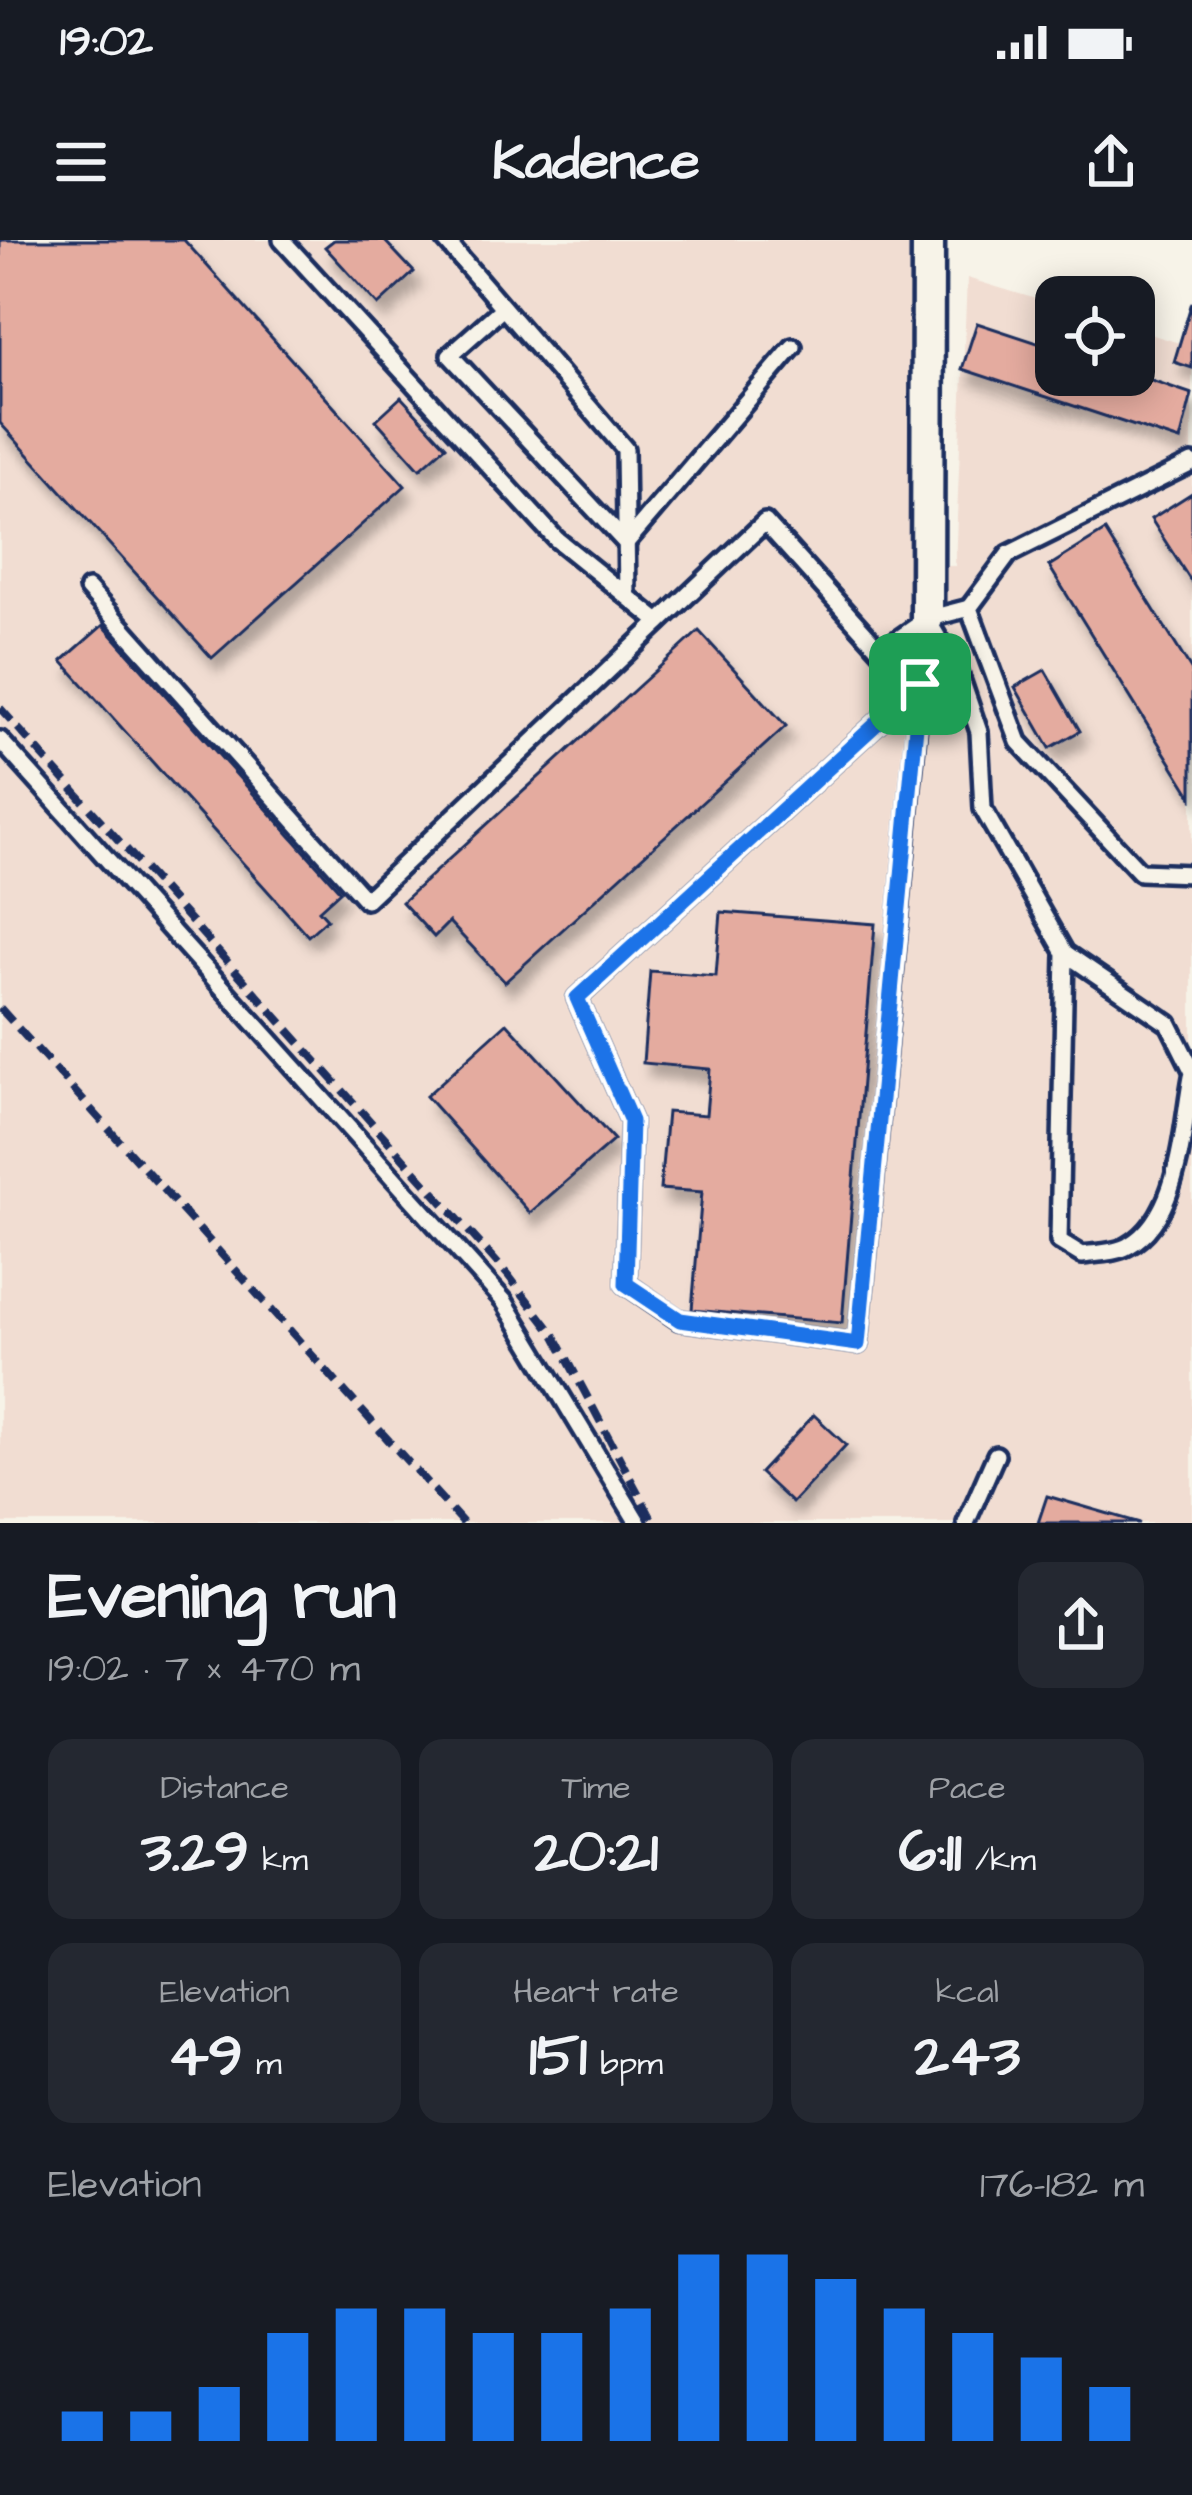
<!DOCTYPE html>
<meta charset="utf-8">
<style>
:root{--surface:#171b24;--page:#242831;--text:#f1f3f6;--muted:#9ea1a6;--accent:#1a73e8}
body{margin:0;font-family:"Architects Daughter",sans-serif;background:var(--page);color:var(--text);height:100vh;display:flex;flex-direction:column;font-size:45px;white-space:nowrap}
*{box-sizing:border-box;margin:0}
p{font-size:39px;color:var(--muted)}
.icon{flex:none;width:66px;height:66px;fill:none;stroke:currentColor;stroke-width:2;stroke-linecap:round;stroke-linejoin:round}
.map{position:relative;height:1283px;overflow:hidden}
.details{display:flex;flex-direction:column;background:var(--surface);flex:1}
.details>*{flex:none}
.buttons{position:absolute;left:1035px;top:36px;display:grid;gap:24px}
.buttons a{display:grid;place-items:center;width:120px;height:120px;border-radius:24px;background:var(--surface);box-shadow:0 6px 30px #0003;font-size:60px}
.pin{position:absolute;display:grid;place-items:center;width:102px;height:102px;color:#fff;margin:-51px;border-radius:24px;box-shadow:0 6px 18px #0006}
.round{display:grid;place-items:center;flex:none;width:126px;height:126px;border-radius:24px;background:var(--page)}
.head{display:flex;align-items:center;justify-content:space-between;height:204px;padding:0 48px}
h1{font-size:66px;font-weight:700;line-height:90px}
.metrics{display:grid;grid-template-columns:repeat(3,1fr);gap:18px;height:204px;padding:12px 48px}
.metrics div{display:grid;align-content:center;border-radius:24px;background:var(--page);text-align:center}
.metrics b{font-size:60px;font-weight:700}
.metrics small{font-size:33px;font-weight:400}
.metrics p{font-size:33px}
.chart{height:336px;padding:24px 48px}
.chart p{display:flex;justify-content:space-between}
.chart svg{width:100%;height:216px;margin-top:12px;stroke:var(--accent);stroke-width:6}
.status{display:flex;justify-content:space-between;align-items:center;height:84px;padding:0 60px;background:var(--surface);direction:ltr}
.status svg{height:33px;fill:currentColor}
header{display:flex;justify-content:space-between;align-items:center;height:156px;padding:0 48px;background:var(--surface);font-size:54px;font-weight:700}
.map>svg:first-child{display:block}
</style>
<div class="status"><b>19:02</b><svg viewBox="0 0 49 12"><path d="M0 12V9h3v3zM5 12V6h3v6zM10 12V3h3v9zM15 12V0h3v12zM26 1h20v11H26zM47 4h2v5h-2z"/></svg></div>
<header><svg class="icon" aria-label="menu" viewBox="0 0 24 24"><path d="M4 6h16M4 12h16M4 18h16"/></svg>Kadence<svg class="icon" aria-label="share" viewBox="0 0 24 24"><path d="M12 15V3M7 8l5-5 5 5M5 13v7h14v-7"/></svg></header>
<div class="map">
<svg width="1192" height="1283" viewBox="0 0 1192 1283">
<defs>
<filter id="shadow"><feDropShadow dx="7" dy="13" stdDeviation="6" flood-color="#0004"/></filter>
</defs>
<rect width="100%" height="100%" fill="#f7f3e8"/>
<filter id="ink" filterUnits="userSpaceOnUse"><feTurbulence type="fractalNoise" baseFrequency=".00833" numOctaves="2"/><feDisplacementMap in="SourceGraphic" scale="24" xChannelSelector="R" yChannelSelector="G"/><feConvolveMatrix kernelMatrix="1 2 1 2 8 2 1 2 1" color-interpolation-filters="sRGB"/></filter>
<g filter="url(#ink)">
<!-- built -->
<polygon fill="#f1ddd2" points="0,0 915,0 918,326 955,326 967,38 1056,65 1056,135 1134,135 1134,89 1192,107 1192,1283 0,1283"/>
<!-- building -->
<g fill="#e4ab9f" stroke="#1b2f5e" stroke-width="3" filter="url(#shadow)">
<polygon points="0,0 184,0 405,246 212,418 0,183"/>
<polygon points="334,0 384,0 414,32 378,65 325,7"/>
<polygon points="1192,62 1192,128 1174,122"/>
<polygon points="977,83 1056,109 1056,135 1134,134 1192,154 1180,201 962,129"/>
<polygon points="401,157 446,206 420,229 376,180"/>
<polygon points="1192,253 1192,343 1151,279"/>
<polygon points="1105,291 1192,431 1192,557 1049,326"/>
<polygon points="103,385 340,651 319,670 327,679 308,696 62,421"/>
<polygon points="699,391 786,486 505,742 449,682 434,697 402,662"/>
<polygon points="1045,430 1080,491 1050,508 1015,447"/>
<polygon points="721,672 875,684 842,1083 692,1070 702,952 660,949 667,872 706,875 710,829 643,823 650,731 716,736"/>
<polygon points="507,783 614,900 530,973 426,856"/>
<polygon points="814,1175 846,1205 792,1263 760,1233"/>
<polygon points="1047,1256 1140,1283 1038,1283"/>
</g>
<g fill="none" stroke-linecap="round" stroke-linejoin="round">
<defs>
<g id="lane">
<polyline points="282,0 556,299 659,382"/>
<polyline points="445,0 625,209 627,356"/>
<polyline points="503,68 450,115 626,303 793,107"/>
<polyline points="1192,223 1009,314 969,368 1019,502 1140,632 1192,634"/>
<polyline points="88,349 366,660 765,282 881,411 927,379 969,368"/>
<polyline points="927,379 959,433 979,492 983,569 1065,713 1169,784 1192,830"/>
<polyline points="920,444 577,758 631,881 626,1044 679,1080 858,1104 927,379"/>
<polyline points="0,500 504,1061 638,1283"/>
<path d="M1065,713L1059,1001L1082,1015C1096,1013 1116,1013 1128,1006C1180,977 1182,890 1192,837"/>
<polyline points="966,1283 996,1215"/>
</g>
<polyline id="street" points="927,379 928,0"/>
</defs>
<!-- lane casing -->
<use href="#lane" stroke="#1b2f5e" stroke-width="24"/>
<!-- street casing -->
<use href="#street" stroke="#1b2f5e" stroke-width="39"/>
<!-- lane -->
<use href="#lane" stroke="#f7f3e8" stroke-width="15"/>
<!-- street -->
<use href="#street" stroke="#f7f3e8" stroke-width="30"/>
<!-- rail -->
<g stroke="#1b2f5e" stroke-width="8" stroke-dasharray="18 9" stroke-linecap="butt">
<polyline points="0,468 508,1035 555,1096 654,1283"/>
<polyline points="0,768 463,1283"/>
</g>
</g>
</g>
<g fill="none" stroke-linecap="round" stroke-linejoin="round" filter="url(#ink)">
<defs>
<polygon id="route" points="920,444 858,1104 680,1080 626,1044 631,881 577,758"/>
</defs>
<!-- route casing -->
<use href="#route" stroke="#fff" stroke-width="24"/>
<!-- route -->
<use href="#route" stroke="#1a73e8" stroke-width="15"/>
</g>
</svg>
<div class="buttons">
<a><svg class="icon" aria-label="locate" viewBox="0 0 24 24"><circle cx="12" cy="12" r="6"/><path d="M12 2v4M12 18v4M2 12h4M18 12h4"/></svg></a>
</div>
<div class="pin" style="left:920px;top:444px;background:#1e9e55"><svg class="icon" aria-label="arrive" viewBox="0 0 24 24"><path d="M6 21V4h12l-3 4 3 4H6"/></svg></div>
</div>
<section class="details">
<div class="head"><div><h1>Evening run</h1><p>19:02 · 7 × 470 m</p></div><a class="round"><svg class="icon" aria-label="share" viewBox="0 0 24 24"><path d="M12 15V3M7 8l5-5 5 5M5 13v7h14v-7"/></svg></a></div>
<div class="metrics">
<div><p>Distance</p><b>3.29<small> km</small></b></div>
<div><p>Time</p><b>20:21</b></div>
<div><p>Pace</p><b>6:11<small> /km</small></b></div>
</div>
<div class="metrics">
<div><p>Elevation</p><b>49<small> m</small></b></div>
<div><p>Heart rate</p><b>151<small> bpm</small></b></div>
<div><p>kcal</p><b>243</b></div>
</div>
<div class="chart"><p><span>Elevation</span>176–182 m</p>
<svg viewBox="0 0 160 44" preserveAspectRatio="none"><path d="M5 44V38M15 44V38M25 44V33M35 44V22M45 44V17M55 44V17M65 44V22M75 44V22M85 44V17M95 44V6M105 44V6M115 44V11M125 44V17M135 44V22M145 44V27M155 44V33"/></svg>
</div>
</section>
